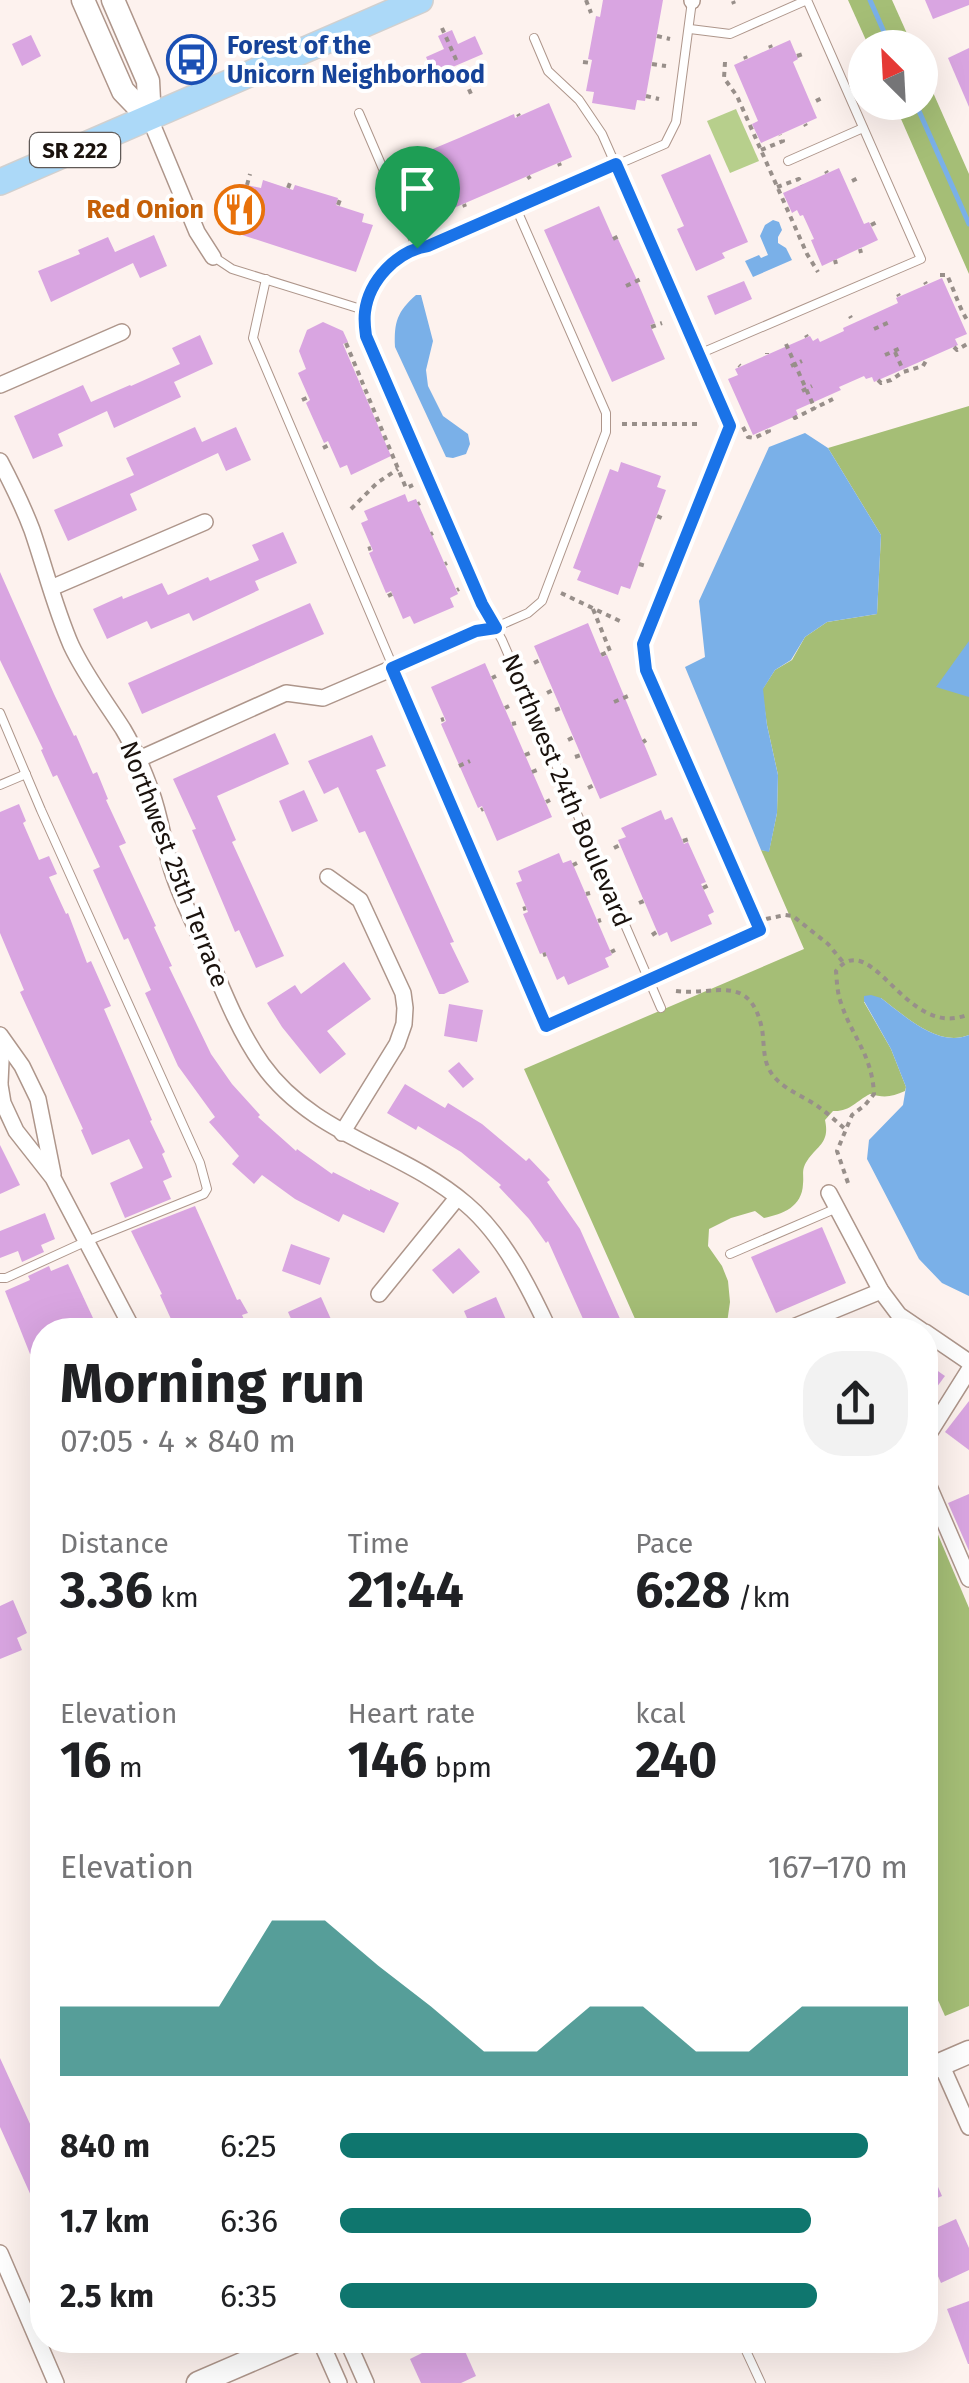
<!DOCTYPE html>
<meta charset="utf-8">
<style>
:root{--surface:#fff;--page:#f2f2f2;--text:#202124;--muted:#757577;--accent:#0f766e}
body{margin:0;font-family:"Fira Sans",sans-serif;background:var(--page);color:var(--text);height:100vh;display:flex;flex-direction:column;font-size:38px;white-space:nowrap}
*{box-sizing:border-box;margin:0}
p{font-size:32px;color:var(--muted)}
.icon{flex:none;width:55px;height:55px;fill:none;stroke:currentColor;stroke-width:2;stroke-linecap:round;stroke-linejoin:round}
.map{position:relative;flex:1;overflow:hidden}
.sheet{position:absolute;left:30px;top:1318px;width:908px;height:1035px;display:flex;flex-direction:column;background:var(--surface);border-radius:40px;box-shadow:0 10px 40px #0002}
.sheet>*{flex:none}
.needle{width:65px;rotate:336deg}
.buttons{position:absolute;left:848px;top:30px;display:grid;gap:20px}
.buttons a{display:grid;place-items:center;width:90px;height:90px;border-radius:50%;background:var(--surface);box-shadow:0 10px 40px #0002;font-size:50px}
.pin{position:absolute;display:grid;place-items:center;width:85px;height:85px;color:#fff;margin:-102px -42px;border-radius:50% 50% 50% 0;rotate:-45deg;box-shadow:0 0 10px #0007}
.pin .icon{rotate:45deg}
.round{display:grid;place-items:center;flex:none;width:105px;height:105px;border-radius:40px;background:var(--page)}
.summary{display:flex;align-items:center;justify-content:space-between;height:170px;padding:0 30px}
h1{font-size:55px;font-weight:700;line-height:75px}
.figures{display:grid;grid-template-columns:repeat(3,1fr);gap:15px;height:170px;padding:10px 30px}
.figures div{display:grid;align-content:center}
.figures b{font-size:50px;font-weight:700}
.figures small{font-size:28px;font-weight:400}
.figures p{font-size:28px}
.chart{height:280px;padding:20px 30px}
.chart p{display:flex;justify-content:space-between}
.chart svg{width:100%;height:180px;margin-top:10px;fill:var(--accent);opacity:.7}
ul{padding:0 30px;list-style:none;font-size:32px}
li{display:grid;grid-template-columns:160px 120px 1fr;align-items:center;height:75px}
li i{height:25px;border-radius:12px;background:var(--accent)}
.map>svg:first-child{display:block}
</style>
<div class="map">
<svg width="969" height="2383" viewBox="0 0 969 2383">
<rect width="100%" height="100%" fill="#fdf2ee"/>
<!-- green -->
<polygon fill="#b7cf8c" points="736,109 759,161 730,173 707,121"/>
<!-- forest -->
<g fill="#a5be76">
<polygon points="848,0 892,0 913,47 869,47"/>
<polygon points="920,63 969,174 969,274 894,103 920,102"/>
<path d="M969,406V1035C938,1048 905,1016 881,998L864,1002L891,1049L906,1087L905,1091C892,1097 884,1098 870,1094C856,1101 850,1112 833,1111L825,1120C830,1143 818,1145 807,1161C801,1170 804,1175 803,1184C802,1207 783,1214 764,1218L755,1211L731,1218L709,1229L708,1246L722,1266L728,1281L730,1302L726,1330H640L524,1069L804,949L761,850L769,851L777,813L778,775L767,725L762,690L775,670L792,660L805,637L827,622L877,614L881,535L828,448Z"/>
<polygon points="925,1504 969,1608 969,2006 945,2016 925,1971"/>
</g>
<!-- water -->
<g fill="#7ab0e8">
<polygon points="773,220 779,222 782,230 778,237 778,243 786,248 792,260 753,277 745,261 759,255 761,258 768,255 760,236 765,225"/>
<path d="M416,295H421L433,341L426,370L428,386L443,416L468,434L470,444L466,454L453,458L446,457L395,347C394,322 397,312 416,295Z"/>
<polygon points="805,433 828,448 881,535 877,614 827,622 805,637 791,660 775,670 763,689 767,725 778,775 777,813 769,852 761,850 685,667 705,657 699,601 769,447"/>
<polygon points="969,641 969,697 936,687"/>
<path d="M871,995L881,998C905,1016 938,1048 969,1035V1296L942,1283L919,1259L867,1159L869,1140L903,1105L906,1087L891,1049L864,1001V996Z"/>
</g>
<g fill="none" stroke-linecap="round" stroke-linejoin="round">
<!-- stream -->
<g stroke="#7ab0e8" stroke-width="5">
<polyline points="870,0 891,48"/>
<polyline points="915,102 969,224"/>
</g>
</g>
<!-- building -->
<g fill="#d9a5e1">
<polygon points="603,0 663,0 645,101 637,100 635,110 592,103 594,92 586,91 592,60 588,59 596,16 600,17"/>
<polygon points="925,0 969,0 969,5 933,19"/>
<polygon points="452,30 458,44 475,36 483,54 434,75 426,57 444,49 438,36"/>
<polygon points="31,35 41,56 22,66 12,44"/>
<polygon points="790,40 798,59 793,62 817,118 761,143 752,124 758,121 734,65"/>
<polygon points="969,48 969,107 948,58"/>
<polygon points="549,103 572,157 419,223 397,170 430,155 428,151 459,138 514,114 515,118"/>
<polygon points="710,154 748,242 722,253 725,258 696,271 677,229 684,226 661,175"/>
<polygon points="839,168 864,224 869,222 878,240 822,266 811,240 814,239 803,215 800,216 797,210 792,213 783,193"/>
<polygon points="263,180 293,190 295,185 338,198 336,205 364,214 362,222 373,225 356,272 227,230 217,210 222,194 242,184 261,188"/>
<polygon points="599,206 614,240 618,239 636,278 655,323 650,325 665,359 612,382 544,230"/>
<polygon points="154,235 167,266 140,278 133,263 51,302 38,271 80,254 78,250 108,237 115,252"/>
<polygon points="942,278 967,334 955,339 958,345 874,382 872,377 866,379 864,376 839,387 841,390 796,410 798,415 753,435 728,379 738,375 735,369 810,336 813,341 818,338 820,342 844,331 843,328 898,303 896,298"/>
<polygon points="744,281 752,299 715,315 707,296"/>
<polygon points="323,322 343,331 348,342 343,344 391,456 351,475 347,465 340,468 328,441 324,443 306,403 310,400 298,373 306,369 299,351 307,330"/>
<polygon points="200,335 213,364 174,382 181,397 114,428 107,411 58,434 63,446 33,459 14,416 83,385 91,402 130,385 131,386 180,364 172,348"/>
<polygon points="195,427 202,442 236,427 251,460 226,471 218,453 130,494 137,510 68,541 54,510 134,475 126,458"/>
<polygon points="621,462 661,476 657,487 666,490 630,589 621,586 618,595 577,580 581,571 573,568 610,469 618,472"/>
<polygon points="405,494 408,502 416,499 458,594 450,598 454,607 414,624 410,616 403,619 391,591 386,593 369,553 373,551 361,523 368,520 364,511"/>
<polygon points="283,532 297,563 255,581 259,590 193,621 189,613 151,629 147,621 107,639 93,609 122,596 123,599 162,583 168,595 208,577 210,581 259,560 252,545"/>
<polygon points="0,572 54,694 74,736 76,735 93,774 97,772 108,799 106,800 126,843 119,846 156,926 154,927 172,966 169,967 211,1054 232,1084 260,1115 258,1117 296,1151 297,1149 332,1174 333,1172 370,1191 370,1189 399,1203 384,1233 343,1214 339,1222 295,1199 262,1175 254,1184 232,1164 239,1156 209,1122 215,1117 178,1066 145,993 151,990 128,938 124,940 93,870 100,867 57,775 53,777 41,750 43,749 0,660"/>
<polygon points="310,603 324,634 142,714 128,683"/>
<polygon points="588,623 602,657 607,655 657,775 600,799 534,646"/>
<polygon points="485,663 552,817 497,841 482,806 478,808 441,724 446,721 431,687"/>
<polygon points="275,733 289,764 217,796 236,840 232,842 284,956 256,968 239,930 235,932 225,908 192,830 196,829 173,779"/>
<polygon points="372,735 386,766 376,770 454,942 450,943 469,982 444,994 439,994 365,831 359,833 338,787 324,794 308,761"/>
<polygon points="304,790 318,821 292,832 279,801"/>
<polygon points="19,804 26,821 23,823 39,860 49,856 57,874 49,877 66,914 68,913 87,963 91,961 111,1006 104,1009 152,1120 150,1121 165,1152 162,1154 172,1177 163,1181 171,1199 125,1218 110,1183 143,1168 129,1139 92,1155 81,1130 83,1129 20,992 24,990 0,933 0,812"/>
<polygon points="661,810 665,820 672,817 684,844 688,842 706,882 701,884 714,912 708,915 712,924 671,942 667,932 659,936 618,840 626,837 621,828"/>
<polygon points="559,853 563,863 571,860 612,955 605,958 609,967 568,985 564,976 557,980 545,952 540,954 523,914 528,912 516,883 522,881 518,871"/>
<polygon points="344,962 371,999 327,1031 346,1054 320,1074 282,1027 267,1003 295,985 301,994"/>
<polygon points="449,1004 483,1010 477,1042 444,1036"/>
<polygon points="459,1062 474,1079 463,1088 448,1071"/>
<polygon points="405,1084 445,1108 448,1103 482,1124 526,1161 529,1158 550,1180 547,1182 580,1229 625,1330 588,1330 548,1241 546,1243 529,1219 499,1187 501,1185 461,1152 418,1126 416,1130 387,1113"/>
<polygon points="0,1145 20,1185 0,1194"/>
<polygon points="195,1206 237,1300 240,1299 248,1313 242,1315 249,1330 176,1330 160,1295 162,1294 131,1231"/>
<polygon points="45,1213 55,1239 41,1245 44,1252 22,1262 18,1251 0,1258 0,1231"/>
<polygon points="822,1227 846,1283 776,1313 751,1257"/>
<polygon points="291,1244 330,1258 320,1285 282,1271"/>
<polygon points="459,1248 480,1272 453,1294 432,1270"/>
<polygon points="68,1264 93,1318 80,1325 83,1330 42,1330 42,1348 30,1354 5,1291 30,1280 28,1276 49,1266 51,1271"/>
<polygon points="321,1297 334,1326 326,1330 296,1330 288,1312"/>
<polygon points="496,1297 507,1322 489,1330 472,1330 464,1311"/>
<polygon points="925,1362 945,1376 925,1403"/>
<polygon points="969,1401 969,1450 945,1432"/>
<polygon points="969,1494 969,1551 948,1503"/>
<polygon points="13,1600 27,1633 17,1638 22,1650 0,1659 0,1606"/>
<polygon points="0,2058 36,2137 42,2135 42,2193 32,2198 0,2127"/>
<polygon points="925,2157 942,2196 925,2203"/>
<polygon points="956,2219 969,2248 969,2270 941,2283 930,2258 925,2260 925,2233"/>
<polygon points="969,2301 969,2364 968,2364 947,2309"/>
<polygon points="448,2340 460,2340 476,2376 461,2383 421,2383 410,2359"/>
</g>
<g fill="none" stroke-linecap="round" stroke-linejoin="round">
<defs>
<g id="lane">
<polyline points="690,29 730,34 807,0 921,259 699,354"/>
<polyline points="359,113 417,248"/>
<polyline points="788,161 863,128"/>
<polyline points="214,257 232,269 364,310"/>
<polyline points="266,279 253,338 546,1026 759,930 646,670 643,644 730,425 602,134 579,100 548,71 534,38"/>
<polyline points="393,668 476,631 496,627 528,613 542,601 606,432 606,413 516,208"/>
<polyline points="0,713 41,810 200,1163 207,1189 204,1194 87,1241 6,1278 0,1278"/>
<polyline points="0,785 26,774"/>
<path d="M661,1008L502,640L482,605L366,336C365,329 364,320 365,312C369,280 397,250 428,246L665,144L676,122L692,1"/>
<polyline points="730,1254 837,1208"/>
<polyline points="741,2340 761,2383"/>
</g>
<g id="street">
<polyline points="692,0 692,1"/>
<polyline points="150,119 197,232 213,257"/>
<polyline points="0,385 122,332"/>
<path d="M0,461C12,484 23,506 32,530C45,568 55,608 71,645C85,675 105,701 123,729C135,749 143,769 151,791C160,815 163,840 170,864C178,893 193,921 205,948C222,988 237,1028 262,1064C314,1137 401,1148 466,1204C503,1235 529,1287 549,1330"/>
<polyline points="51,588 205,522"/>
<polyline points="139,759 286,693 323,698 393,668"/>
<polyline points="328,877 360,900 403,993 405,1008 404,1024 397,1044 342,1133"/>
<polyline points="0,1035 22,1066 38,1099 53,1174"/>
<polyline points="0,1083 2,1040"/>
<polyline points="0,1085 3,1103 16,1131 53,1178 133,1330"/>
<polyline points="829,1193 881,1291 899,1315 921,1330"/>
<polyline points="379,1294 457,1198"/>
<polyline points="786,1330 881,1291"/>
<polyline points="925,1332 969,1362"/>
<polyline points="925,1440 969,1370"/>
<polyline points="925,1477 969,1579"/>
<polyline points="941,2064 969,2127"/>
<polyline points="0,2253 56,2383"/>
<polyline points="320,2340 339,2383"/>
<polyline points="347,2340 366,2383"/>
</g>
<g id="secondary">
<polyline points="83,0 123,91 150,119"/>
<polyline points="113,0 148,81 150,119"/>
<polyline points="925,2071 969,2052"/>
<polyline points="198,2383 298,2340"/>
</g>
<polyline id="primary" points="0,182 420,0"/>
</defs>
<!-- lane casing -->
<use href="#lane" stroke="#ae968b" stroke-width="10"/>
<!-- street casing -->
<use href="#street" stroke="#ae968b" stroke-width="18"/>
<!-- secondary casing -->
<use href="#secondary" stroke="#ae968b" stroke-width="25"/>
<!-- primary casing -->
<use href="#primary" stroke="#d1d0cf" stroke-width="28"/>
<!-- path -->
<g stroke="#988f8a" stroke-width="4" stroke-dasharray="5 5" stroke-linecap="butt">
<polyline points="586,0 591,13"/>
<polyline points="733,1 734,4"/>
<polyline points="442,28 458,64"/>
<polyline points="657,36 670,39"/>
<polyline points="770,45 771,48"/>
<polyline points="745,56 746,59"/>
<polyline points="797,56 803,54"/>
<polyline points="583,62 591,63"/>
<polyline points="725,62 724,78 737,96 807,254 818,272"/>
<polyline points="652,64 666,66"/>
<polyline points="465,80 471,94"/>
<polyline points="646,96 659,99"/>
<polyline points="816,101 822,98"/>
<polyline points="518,114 519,116"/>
<polyline points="805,124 806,126"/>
<polyline points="761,150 783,141 780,135"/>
<polyline points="424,155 426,157"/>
<polyline points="559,163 560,166"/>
<polyline points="826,171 827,173"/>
<polyline points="528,176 530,179"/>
<polyline points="852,181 858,178"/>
<polyline points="247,185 250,174"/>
<polyline points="777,187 799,179 802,185"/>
<polyline points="288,188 290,183"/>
<polyline points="464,204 465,207"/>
<polyline points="338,205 341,197"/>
<polyline points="434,217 436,221"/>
<polyline points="871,225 877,222"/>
<polyline points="613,239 619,236"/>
<polyline points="860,249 861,253"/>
<polyline points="835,260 836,264"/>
<path d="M940,275H947C955,292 959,308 969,323"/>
<polyline points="925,282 926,284"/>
<polyline points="626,286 641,279"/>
<polyline points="898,294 899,296"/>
<polyline points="850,316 851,318"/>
<polyline points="651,327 662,323"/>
<polyline points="874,329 892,321"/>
<polyline points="806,335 807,337"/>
<polyline points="346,343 406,488 413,485"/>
<polyline points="786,344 815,409"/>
<polyline points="954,347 957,350 969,343"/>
<polyline points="895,352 903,370"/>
<polyline points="767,353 767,354"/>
<polyline points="885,355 903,347"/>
<polyline points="739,365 740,366"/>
<polyline points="791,366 802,361"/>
<polyline points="878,380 881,383 891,380 903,372 923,366 927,359"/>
<polyline points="802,391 812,386"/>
<polyline points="302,400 309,397"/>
<polyline points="794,416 795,418 833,399"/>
<polyline points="622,424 700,424"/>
<polyline points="743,427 748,437 754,438 769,431 768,429"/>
<polyline points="323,448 329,445"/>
<polyline points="418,504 420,503"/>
<polyline points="351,509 377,483 398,469"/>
<polyline points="657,516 664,519"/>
<polyline points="431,534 433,533"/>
<polyline points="368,549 371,548"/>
<polyline points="445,564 447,563"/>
<polyline points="639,564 646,566"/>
<polyline points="457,590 459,589"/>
<polyline points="561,593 624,623"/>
<polyline points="388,596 392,594"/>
<polyline points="593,609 610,651 601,655"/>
<polyline points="534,663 540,660"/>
<polyline points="492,678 496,676"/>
<polyline points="547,693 553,690"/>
<polyline points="614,702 628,696"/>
<polyline points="505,708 509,706"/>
<polyline points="555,710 561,708"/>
<polyline points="441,720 444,719"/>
<polyline points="512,724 516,723"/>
<polyline points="568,740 574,737"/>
<polyline points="643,742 646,740"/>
<polyline points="525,755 530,753"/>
<polyline points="575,757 581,755"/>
<polyline points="459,766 470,761"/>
<polyline points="532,772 537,770"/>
<polyline points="588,788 594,785"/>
<polyline points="546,802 550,800"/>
<polyline points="481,810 483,809"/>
<polyline points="683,841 689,839"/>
<polyline points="614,848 620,845"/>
<polyline points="573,865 577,863"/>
<polyline points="703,888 709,885"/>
<polyline points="586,894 590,893"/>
<polyline points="639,903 644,901"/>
<polyline points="523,909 526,908"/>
<polyline points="766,919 785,915 793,916 828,944 843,962"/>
<polyline points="598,921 601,920"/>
<polyline points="652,935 658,931"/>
<polyline points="611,952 615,950"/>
<polyline points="543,955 546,954"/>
<path d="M676,991C715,996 750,972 762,1029C764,1040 763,1056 768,1067C776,1086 799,1094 816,1105C826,1112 836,1121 845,1129"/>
<path d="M848,1183L837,1151L852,1115L865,1105L874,1094C872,1054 852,1037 841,1003C837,992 837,982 836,971C872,925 906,1042 969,1014"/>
</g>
<!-- lane -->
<use href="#lane" stroke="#fff" stroke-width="8"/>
<!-- street -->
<use href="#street" stroke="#fff" stroke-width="15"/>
<!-- secondary -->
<use href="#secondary" stroke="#fff" stroke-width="22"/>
<!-- primary -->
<use href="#primary" stroke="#acd9f8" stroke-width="25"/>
</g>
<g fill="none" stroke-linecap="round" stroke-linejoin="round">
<defs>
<path id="route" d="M616,164L730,426L643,644L646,670L760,930L546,1026L392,668L476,631L496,628L482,604L366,336C365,329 364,320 365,312C369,280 397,251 428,246Z"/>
</defs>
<!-- route casing -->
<use href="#route" stroke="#fff" stroke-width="20"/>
<!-- route -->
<use href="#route" stroke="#1a73e8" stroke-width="12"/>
</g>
<!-- icons -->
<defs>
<symbol id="bus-ring" viewBox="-11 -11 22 22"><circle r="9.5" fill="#fff" stroke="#1a4fb4" stroke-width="1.5"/><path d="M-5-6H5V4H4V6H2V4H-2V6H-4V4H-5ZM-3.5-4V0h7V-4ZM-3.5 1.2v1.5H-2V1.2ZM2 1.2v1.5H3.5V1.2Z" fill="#1a4fb4"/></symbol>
<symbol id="restaurant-ring" viewBox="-11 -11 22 22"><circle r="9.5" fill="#fff" stroke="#e8710a" stroke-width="1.5"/><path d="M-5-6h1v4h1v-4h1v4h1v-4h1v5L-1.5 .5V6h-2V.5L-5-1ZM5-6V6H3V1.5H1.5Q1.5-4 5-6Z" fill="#e8710a"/></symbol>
</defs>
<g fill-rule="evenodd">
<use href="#bus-ring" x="164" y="32" width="55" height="55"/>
<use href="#restaurant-ring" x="212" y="182" width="55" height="55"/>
</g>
<g text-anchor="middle" stroke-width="8" stroke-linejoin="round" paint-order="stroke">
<!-- shield labels -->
<rect fill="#fff" stroke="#5f5956" stroke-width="2.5" x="30" y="133" width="90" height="34" rx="8"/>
<g font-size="22" font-weight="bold" fill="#1a120d">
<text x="75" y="158">SR 222</text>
</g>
<!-- transit labels -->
<g font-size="25" font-weight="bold" fill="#164399" stroke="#fff" text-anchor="start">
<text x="227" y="54">Forest of the<tspan x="227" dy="29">Unicorn Neighborhood</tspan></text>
</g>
<!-- food labels -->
<g font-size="25" font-weight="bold" fill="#c56008" stroke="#fff" text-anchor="end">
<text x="204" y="218">Red Onion</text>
</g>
<!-- street labels -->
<g font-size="25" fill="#1a120d" stroke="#fff">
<text transform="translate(567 790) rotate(67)" y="9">Northwest 24th Boulevard</text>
<text transform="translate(175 864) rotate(69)" y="9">Northwest 25th Terrace</text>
</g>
</g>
</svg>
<div class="buttons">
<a><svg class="needle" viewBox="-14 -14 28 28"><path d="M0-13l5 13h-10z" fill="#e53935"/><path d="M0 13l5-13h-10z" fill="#757577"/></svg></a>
</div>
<div class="pin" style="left:417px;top:248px;background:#1e9e55"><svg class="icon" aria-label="arrive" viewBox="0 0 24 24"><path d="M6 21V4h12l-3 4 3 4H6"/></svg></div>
<section class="sheet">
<div class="summary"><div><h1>Morning run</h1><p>07:05 · 4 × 840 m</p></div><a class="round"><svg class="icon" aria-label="share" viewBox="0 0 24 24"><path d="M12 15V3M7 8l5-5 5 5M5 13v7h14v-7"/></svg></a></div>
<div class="figures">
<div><p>Distance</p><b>3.36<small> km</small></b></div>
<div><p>Time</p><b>21:44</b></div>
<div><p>Pace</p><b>6:28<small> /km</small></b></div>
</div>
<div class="figures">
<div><p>Elevation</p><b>16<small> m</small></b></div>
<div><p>Heart rate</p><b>146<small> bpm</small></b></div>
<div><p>kcal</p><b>240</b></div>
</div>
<div class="chart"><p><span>Elevation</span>167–170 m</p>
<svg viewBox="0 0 160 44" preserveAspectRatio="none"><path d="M0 44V27L10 27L20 27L30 27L40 6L50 6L60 17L70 27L80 38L90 38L100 27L110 27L120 38L130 38L140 27L150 27L160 27V44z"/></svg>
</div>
<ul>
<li><b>840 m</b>6:25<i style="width:93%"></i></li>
<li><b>1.7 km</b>6:36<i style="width:83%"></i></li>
<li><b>2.5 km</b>6:35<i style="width:84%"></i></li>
</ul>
</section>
</div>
